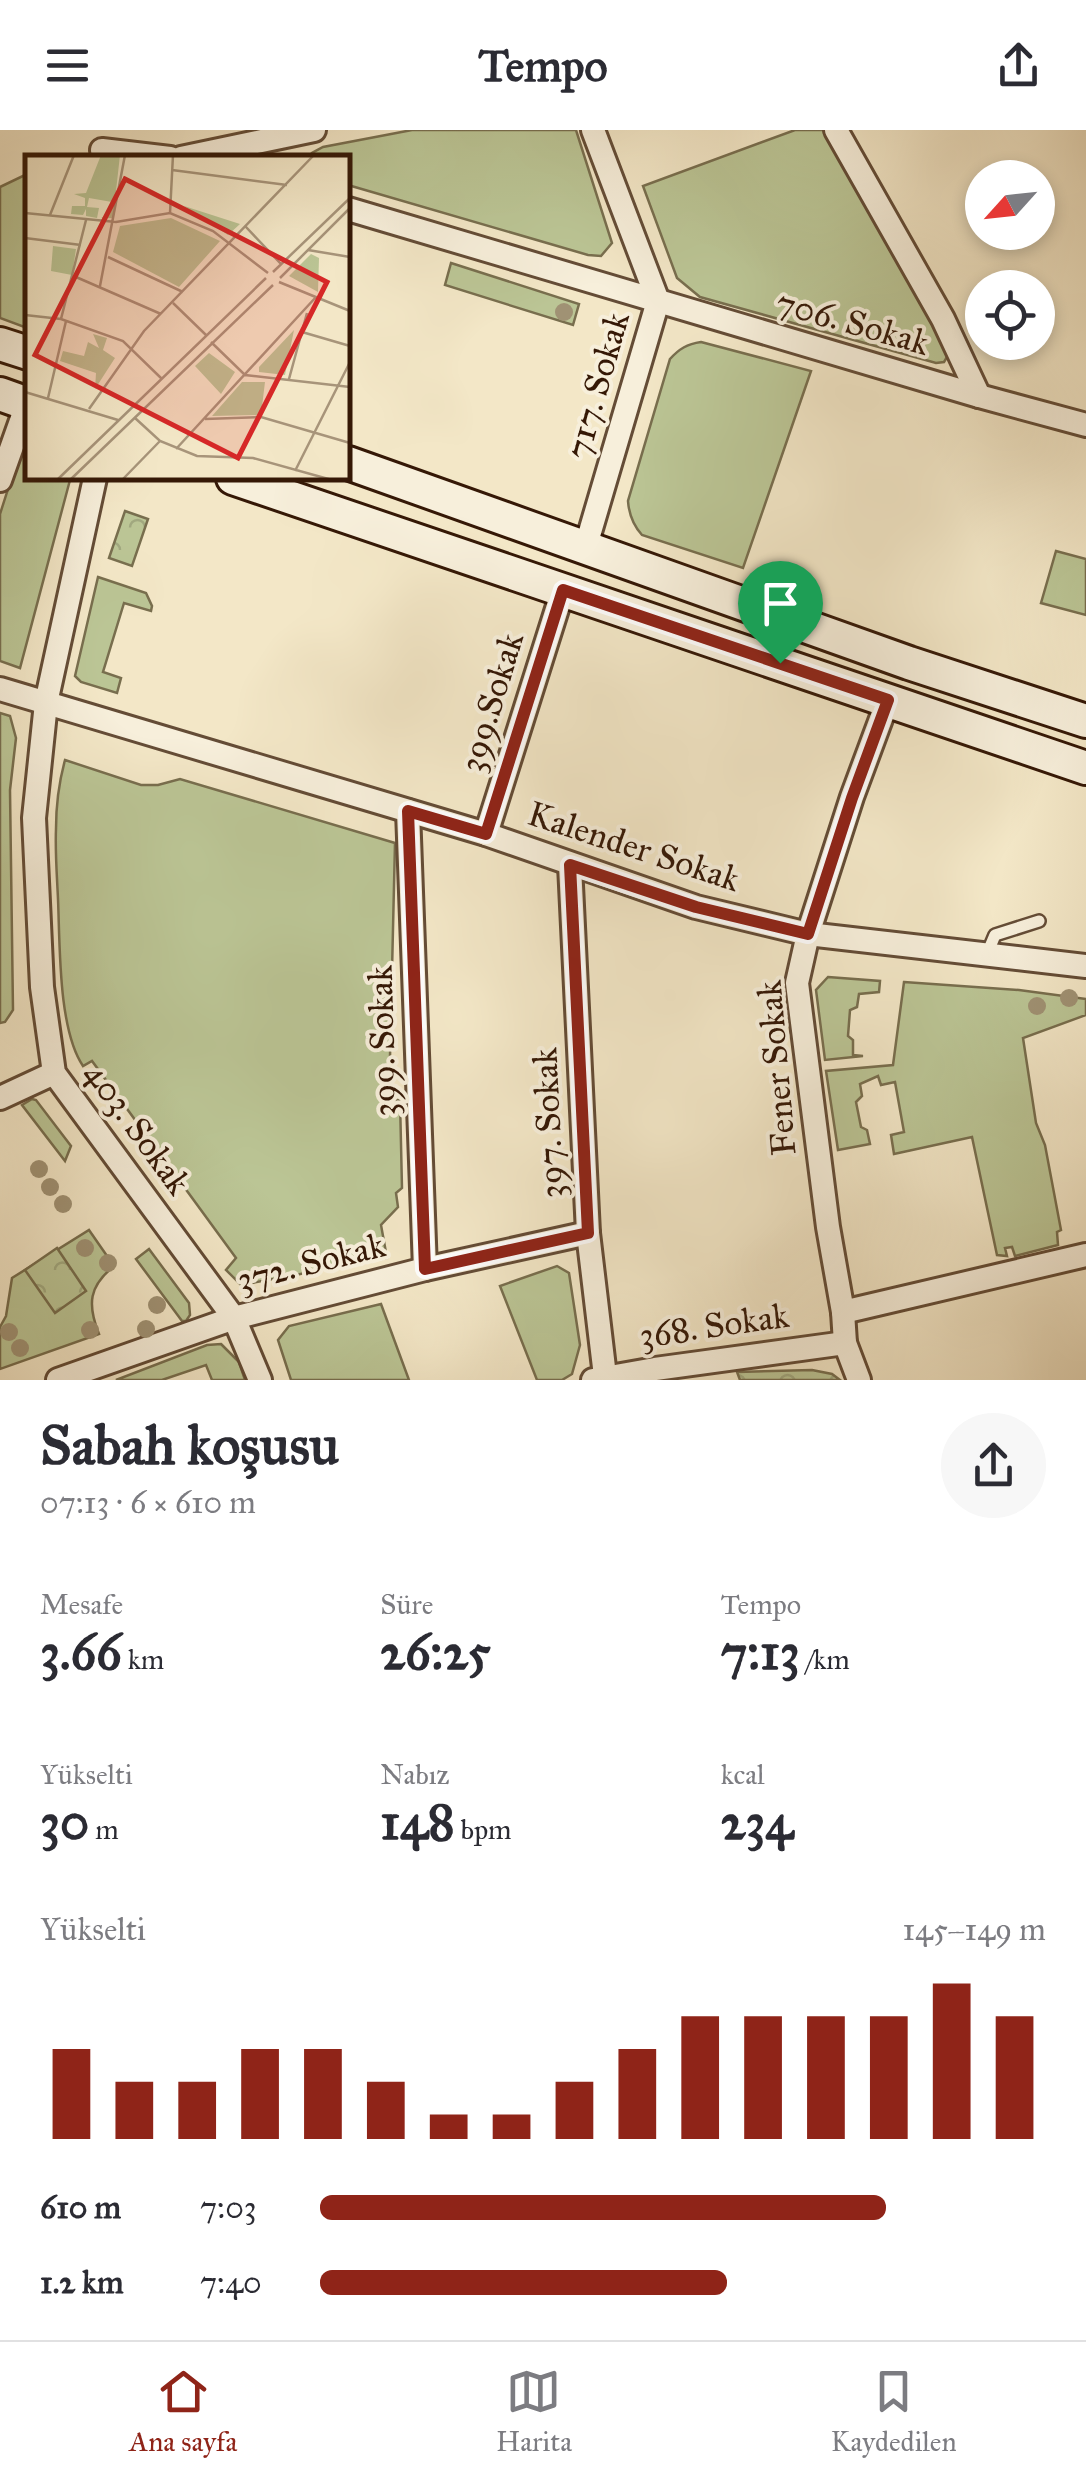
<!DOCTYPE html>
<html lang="tr">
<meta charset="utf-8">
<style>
:root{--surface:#fff;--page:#f7f7f7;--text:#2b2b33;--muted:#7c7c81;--line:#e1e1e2;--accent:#8f2418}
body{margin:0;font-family:"IM FELL Great Primer",serif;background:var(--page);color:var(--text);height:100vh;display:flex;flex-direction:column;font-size:38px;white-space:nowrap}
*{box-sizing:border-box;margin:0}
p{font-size:32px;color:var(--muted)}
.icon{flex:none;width:55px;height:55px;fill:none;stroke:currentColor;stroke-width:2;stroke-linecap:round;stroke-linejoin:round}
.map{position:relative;height:1250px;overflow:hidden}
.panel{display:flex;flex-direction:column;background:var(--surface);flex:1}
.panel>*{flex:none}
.needle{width:65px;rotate:243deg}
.controls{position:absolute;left:965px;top:30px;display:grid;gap:20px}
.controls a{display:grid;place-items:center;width:90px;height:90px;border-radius:50%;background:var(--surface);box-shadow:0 5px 15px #0003;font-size:50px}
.pin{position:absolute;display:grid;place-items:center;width:85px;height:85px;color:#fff;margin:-102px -42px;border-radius:50% 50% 50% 0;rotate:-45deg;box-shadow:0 0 10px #0007}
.pin .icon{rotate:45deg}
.round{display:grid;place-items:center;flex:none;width:105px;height:105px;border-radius:52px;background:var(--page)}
.overview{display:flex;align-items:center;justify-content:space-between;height:170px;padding:0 40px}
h1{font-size:55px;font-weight:800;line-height:75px}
.figures{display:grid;grid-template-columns:repeat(3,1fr);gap:15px;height:170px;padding:10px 40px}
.figures div{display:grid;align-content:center}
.figures b{font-size:50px;font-weight:800}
.figures small{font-size:28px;font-weight:400}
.figures p{font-size:28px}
.chart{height:280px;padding:20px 40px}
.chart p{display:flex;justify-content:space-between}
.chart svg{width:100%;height:180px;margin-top:10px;stroke:var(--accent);stroke-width:6}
ul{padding:0 40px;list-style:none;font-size:32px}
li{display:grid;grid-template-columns:160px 120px 1fr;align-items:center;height:75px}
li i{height:25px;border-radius:12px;background:var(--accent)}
header{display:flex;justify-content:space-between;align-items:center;height:130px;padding:0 40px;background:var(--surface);font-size:45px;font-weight:800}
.tabs{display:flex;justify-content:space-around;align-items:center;height:140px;border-top:2px solid var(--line);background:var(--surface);font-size:28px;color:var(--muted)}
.tabs a{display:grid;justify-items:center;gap:5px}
.tabs .active{color:var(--accent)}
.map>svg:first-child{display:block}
</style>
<header><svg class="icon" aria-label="menu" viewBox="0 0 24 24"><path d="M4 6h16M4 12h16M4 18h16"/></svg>Tempo<svg class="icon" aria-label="share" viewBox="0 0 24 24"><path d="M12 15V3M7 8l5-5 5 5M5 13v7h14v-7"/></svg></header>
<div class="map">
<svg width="1086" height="1250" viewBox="0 0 1086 1250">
<defs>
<pattern id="park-crowns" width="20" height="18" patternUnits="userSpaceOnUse" patternTransform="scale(2.5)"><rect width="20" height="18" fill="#bbc595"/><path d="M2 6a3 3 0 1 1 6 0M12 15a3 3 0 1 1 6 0" fill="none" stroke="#a1a87f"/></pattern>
</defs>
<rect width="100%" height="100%" fill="#f3e7c7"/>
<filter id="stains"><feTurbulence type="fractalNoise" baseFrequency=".002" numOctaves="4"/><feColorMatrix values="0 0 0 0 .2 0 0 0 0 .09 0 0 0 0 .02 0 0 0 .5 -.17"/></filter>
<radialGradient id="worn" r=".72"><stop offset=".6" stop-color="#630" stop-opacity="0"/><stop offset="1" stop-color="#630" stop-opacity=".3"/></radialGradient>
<!-- grass -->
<g fill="#bbc595" stroke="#786e4e" stroke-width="2.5">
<polygon points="412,0 576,0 612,113 601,126 588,125 348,55 348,28 313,27 312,23 323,17"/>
<polygon points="795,0 823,0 950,222 944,232 936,233 700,167 677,148 643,56"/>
<polygon points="27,44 27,198 0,188 0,57"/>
<polygon points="451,133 579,174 573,195 445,155"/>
<path d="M701,212L811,241L743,438L642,405C633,395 629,385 628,371L670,229C679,219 687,214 701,212Z"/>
<polygon points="24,309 27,309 28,348 69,348 70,350 20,538 0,531 0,384"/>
<polygon points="1056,421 1086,429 1086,485 1041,473"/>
<polygon points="98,447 146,463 152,476 151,481 124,473 103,542 121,548 117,563 81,552 75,546"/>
<polygon points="0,583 10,586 16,608 10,660 13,880 5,892 0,893"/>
<path d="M65,630L141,655H158L180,649L395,713L389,970H400L402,1058L396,1063L398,1077L381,1095L387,1128L241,1155L226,1140L236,1128L92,931L83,936C58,899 60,814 58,769C57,746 55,722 56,699C56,676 59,652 65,630Z"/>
<polygon points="828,847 880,851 879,862 859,864 857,877 850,880 848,906 853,910 853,925 863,926 825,930 816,860"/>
<polygon points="904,852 1019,860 1086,869 1086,885 1023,908 1036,993 1045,1015 1061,1100 1057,1102 1058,1115 1015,1126 1012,1117 1005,1118 1007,1126 997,1125 972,1007 894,1024 891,1005 904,1002 895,952 881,955 878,946 860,954 862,966 856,972 861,997 867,1000 870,1014 838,1020 826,941 893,935"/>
<polygon points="32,969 36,970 71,1016 65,1031 22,975"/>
<path d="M89,1100L114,1136C89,1156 87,1174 99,1204L0,1239V1197L6,1186L12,1148Z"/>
<polygon points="149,1119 189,1173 190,1185 186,1191 182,1191 136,1129"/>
<polygon points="557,1136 569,1143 580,1215 572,1244 562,1250 537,1250 500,1156"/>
<polygon points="381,1174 409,1250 291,1250 278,1210 289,1196"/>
<polygon points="221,1214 239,1232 245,1250 212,1250 206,1235 162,1250 116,1250 207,1215"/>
</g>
<!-- park -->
<g fill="url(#park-crowns)" stroke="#786e4e" stroke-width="2.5">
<polygon points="125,381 148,389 132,436 109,428"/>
<polygon points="57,1118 86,1161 55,1183 25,1140"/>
<polygon points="812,1240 832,1244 840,1250 740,1250 737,1242"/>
</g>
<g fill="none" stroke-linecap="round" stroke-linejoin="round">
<defs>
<polyline id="service" points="987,824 995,805 1039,791"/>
<g id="minor">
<polyline points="836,0 943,189 979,266"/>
<polyline points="102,20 170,28"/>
<polyline points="181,28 314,0"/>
<polyline points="348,79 979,266 1086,295"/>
<polyline points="95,348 46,573 34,688 42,857 54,943 234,1188 260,1250"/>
<polyline points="0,350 27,274"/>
<polyline points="585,419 658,171 593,0"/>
<polyline points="0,559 486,704 696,777 808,804 1086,836"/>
<polyline points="408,681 425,1139"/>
<polyline points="486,704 563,460"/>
<polyline points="570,735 588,1103 605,1246"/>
<polyline points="0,968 54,943"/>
<polyline points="843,1182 1086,1125"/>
<polyline points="58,1250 234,1188 425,1139 588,1103"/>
<polyline points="593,1250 655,1239 845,1213"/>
<polyline points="859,1250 845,1213 843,1182 828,1097 797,853 808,804 852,667 888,570"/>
</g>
<g id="secondary">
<polyline points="0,214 28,223"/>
<polyline points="0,264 28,274"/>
<polyline points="348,333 909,533 1086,591"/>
<polyline points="233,348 1086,638"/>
</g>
</defs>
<!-- service casing -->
<use href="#service" stroke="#644c36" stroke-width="16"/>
<!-- minor casing -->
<use href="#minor" stroke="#644c36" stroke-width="28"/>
<!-- secondary casing -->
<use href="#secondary" stroke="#351806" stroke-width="38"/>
<!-- service -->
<use href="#service" stroke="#f7efdb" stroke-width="11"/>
<!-- minor -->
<use href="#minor" stroke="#f7efdb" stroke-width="22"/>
<!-- secondary -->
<use href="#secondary" stroke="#f7efdb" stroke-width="32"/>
</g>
<!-- trees -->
<g fill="#a09274">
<circle cx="564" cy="182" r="9"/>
<circle cx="1069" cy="868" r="9"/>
<circle cx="1037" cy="876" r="9"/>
<circle cx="39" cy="1039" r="9"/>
<circle cx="50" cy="1057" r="9"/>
<circle cx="63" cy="1074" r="9"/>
<circle cx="85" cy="1118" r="9"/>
<circle cx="108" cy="1133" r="9"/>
<circle cx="157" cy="1175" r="9"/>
<circle cx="146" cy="1199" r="9"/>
<circle cx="90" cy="1200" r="9"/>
<circle cx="9" cy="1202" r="9"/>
<circle cx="20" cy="1218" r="9"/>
</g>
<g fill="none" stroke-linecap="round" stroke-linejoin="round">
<defs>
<polygon id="route" points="563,460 888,570 852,668 808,804 696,777 570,735 588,1103 425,1139 408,681 486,704"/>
</defs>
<!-- route casing -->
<use href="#route" stroke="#fff" stroke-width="20"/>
<!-- route -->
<use href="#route" stroke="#8f2418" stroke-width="12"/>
</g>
<g text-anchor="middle" stroke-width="8" stroke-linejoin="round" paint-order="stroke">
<!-- street labels -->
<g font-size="35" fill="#351806" stroke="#f7efdb">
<text transform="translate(853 192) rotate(16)" y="12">706. Sokak</text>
<text transform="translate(597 255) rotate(-74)" y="12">717. Sokak</text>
<text transform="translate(491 572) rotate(-73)" y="12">399.Sokak</text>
<text transform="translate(634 716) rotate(18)" y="12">Kalender Sokak</text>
<text transform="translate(382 911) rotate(-92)" y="12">399. Sokak</text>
<text transform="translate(776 938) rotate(-95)" y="12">Fener Sokak</text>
<text transform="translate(548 993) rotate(-93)" y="12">397. Sokak</text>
<text transform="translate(138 998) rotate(54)" y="12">403. Sokak</text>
<text transform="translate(311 1132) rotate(-14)" y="12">372. Sokak</text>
<text transform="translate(714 1195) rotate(-8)" y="12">368. Sokak</text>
</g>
</g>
<!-- overview -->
<g transform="translate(25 25)">
<rect width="325" height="325" fill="#f3e7c7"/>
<path d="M76,0H95L88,63H76L85,58L87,47L64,43L62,52L74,53L72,63L61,61V54L58,60L46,59L47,51H60V43L49,39L61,38ZM159,51L215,69L203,80ZM146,63L195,86L154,132L88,97L95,71ZM28,91L51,94L47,120L26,116ZM286,99L294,103L293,137L264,121ZM269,175L260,220L234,217V212ZM68,179L82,183L78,195L90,203L70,234L71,218L35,206L38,196L59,201L63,187L74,193ZM184,198L210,217L196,239L170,211ZM217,227H240L236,260L187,261Z" fill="#bbc595"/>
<path fill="none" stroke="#a7947a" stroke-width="2.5" d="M147,15L262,30M0,58L91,67L145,58L188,76L243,118M145,58L148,0M25,60L49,0M221,72L256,109M0,83L56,90M283,95L325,102M83,102L158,137M248,117L325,43M51,122L136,159M255,123L325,53M254,127L325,156M75,131L100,0M148,148L181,180M0,160L36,164L98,186L137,224M36,164L61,65M277,177L325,191M186,187L220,220L325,232M264,224L282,158M0,237L93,265M23,243L41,166M64,254L119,176L289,0M110,263L135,286L172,301L228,303L307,325M180,264L236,262L325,288M151,294L291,142M270,316L325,207M32,325L241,123M45,325L248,130M97,325L135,286"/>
<path fill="#d62828" fill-opacity="0.15" stroke="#d62828" stroke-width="5" d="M100,24L302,127L213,303L10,200Z"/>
<rect width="325" height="325" fill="none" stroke="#351806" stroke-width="5"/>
</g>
<rect width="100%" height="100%" filter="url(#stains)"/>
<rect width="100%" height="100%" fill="url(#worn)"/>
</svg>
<div class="controls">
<a><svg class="needle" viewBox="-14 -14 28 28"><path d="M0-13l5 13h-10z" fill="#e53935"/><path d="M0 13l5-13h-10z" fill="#7c7c81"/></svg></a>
<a><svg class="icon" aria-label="locate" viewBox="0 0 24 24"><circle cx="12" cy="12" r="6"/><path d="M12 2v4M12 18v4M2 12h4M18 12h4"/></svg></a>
</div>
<div class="pin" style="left:780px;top:533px;background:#1e9e55"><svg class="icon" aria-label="arrive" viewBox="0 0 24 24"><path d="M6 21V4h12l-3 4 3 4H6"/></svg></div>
</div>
<section class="panel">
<div class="overview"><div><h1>Sabah koşusu</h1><p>07:13 · 6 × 610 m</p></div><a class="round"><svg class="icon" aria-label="share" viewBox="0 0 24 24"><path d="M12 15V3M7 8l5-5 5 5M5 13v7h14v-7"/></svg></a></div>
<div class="figures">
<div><p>Mesafe</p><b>3.66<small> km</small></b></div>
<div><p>Süre</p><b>26:25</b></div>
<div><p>Tempo</p><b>7:13<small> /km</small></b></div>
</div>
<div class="figures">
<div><p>Yükselti</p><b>30<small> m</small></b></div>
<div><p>Nabız</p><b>148<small> bpm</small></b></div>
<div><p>kcal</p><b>234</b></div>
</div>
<div class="chart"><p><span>Yükselti</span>145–149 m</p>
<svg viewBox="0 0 160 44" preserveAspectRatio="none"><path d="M5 44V22M15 44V30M25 44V30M35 44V22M45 44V22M55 44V30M65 44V38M75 44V38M85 44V30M95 44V22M105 44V14M115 44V14M125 44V14M135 44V14M145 44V6M155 44V14"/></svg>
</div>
<ul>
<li><b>610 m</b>7:03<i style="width:78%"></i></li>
<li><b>1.2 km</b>7:40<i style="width:56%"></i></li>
</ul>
</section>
<nav class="tabs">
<a class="active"><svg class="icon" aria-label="home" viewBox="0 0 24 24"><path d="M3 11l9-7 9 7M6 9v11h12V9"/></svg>Ana sayfa</a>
<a><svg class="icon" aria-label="map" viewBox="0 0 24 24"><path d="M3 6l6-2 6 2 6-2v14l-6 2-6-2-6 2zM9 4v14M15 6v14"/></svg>Harita</a>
<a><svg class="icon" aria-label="saved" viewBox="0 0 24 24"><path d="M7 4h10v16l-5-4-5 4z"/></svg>Kaydedilen</a>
</nav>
